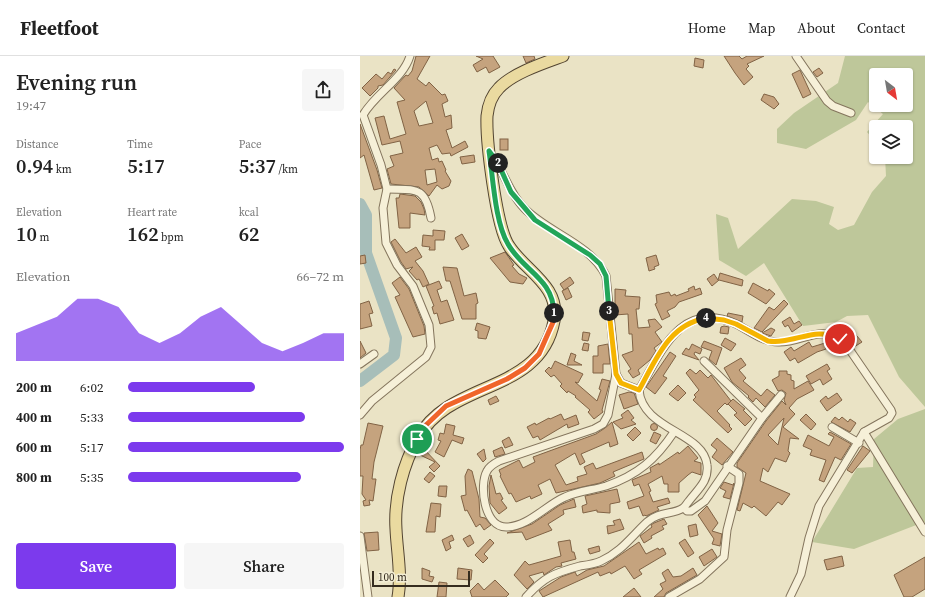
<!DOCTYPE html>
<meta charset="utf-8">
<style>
:root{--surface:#fff;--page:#f6f6f6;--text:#222;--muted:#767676;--line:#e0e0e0;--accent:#7c3aed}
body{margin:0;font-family:"Source Serif 4",serif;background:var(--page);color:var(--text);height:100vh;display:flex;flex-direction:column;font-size:15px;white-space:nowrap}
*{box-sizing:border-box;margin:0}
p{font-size:13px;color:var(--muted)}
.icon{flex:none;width:22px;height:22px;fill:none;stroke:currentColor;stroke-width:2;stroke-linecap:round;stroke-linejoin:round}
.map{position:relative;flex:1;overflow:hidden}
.details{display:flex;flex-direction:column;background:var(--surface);width:360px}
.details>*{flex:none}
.needle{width:26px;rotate:149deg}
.tools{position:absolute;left:509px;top:12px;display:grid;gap:8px}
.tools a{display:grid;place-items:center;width:44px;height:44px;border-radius:4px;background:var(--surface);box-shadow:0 1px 3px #0004;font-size:20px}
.scale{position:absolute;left:12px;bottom:10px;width:98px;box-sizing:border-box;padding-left:4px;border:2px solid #352c1f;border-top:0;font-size:11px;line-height:14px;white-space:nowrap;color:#352c1f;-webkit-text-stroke:3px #f2edd4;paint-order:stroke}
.pin{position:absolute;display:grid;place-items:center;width:34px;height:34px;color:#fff;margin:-17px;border:2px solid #fff;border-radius:50%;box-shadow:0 1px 4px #0007}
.km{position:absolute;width:20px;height:20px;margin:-10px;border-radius:50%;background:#222;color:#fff;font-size:11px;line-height:20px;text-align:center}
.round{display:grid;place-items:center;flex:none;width:42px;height:42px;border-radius:4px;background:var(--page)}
.overview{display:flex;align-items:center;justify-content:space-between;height:68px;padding:0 16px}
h1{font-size:22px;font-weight:600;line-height:30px}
.figures{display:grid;grid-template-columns:repeat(3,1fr);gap:6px;height:68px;padding:4px 16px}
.figures div{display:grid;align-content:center}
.figures b{font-size:20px;font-weight:600}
.figures small{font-size:11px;font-weight:400}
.figures p{font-size:11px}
.chart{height:112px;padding:8px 16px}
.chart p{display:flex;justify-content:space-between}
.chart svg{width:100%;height:72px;margin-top:4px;fill:var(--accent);opacity:.7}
.button{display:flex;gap:8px;margin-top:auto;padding:8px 16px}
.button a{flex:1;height:46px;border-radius:4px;background:var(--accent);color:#fff;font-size:16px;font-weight:600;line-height:46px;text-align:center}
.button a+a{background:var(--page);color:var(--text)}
ul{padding:0 16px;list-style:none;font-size:13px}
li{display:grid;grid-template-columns:64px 48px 1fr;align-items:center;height:30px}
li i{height:10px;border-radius:5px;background:var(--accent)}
header{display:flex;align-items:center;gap:24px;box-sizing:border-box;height:56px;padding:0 20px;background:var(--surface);border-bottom:1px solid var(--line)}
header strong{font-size:19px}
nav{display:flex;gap:22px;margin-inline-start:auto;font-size:14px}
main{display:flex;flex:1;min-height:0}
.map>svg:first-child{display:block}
</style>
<header>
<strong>Fleetfoot</strong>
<nav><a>Home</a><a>Map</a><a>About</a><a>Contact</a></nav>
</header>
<main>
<section class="details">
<div class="overview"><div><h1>Evening run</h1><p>19:47</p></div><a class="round"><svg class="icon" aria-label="share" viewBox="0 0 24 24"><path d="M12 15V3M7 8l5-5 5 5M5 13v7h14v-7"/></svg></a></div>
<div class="figures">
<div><p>Distance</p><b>0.94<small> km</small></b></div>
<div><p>Time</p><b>5:17</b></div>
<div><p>Pace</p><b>5:37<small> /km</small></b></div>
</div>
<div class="figures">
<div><p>Elevation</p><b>10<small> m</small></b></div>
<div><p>Heart rate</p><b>162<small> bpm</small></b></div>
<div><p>kcal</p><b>62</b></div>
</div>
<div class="chart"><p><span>Elevation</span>66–72 m</p>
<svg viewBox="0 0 160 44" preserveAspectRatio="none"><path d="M0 44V27L10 22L20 17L30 6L40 6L50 11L60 27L70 33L80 27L90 17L100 11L110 22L120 33L130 38L140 33L150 27L160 27V44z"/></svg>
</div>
<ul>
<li><b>200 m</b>6:02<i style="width:59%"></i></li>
<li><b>400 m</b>5:33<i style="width:82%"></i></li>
<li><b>600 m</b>5:17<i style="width:100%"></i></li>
<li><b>800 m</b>5:35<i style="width:80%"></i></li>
</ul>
<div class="button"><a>Save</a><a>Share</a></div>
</section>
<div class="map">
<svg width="565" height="541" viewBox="0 0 565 541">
<rect width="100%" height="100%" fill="#eae3c5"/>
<!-- green -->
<g fill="#bec79a" fill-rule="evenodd">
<path d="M485,0H565V351L539,321L508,259L487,260L476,266L443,270L404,207L386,220L359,204L356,158L368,162L378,193L432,143L456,145L474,151L469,168L478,174L494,169L512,136L526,120L525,101H546V71H516V86L507,76L523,58L508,46L496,64L446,93L417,87V73L434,57L478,27ZM516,19H546V49H516Z"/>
<polygon points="565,353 565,467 564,466 494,493 452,486 497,412 513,411 514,383 538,363"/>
</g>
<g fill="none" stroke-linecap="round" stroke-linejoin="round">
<!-- river -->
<polyline stroke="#a7beb9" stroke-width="12" points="0,148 6,159 6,197 36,282 34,299 0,325"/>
</g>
<!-- building -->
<g fill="#c5a37e" stroke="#816345" fill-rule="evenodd">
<path d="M56,0H70L57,23L66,30L69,26L82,39L85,38L88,45L82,48L85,61L91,59L92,72L86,74L92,92L105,85L108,91L91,100L90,97L82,98L77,89L69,92L72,104L78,102L79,106L82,105L86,114L85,115L91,125L89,130L82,133L77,129L69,140L59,131L31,128L27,113L34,110L30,100L43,97L40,85L22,89L15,62L24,60L30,83L46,78L37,46L45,44L34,32L46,19L48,20L52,15ZM66,45L73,67L59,70L54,55ZM75,113L77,126L67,129L65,114Z"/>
<polygon points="116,0 133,0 140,11 129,17 126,11 117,16 113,9 123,3"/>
<polygon points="163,0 174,0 175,3 166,7"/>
<polygon points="364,0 379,0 382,3 387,0 404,0 387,8 389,10 386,13 393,21 384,29 375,17"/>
<polygon points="335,2 344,4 343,12 334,10"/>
<polygon points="459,12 463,17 457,21 453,16"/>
<polygon points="34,13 36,14 23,29 18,30 18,32 10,40 2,32 16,18 22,23 28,16 31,18"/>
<polygon points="440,14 451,38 443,42 432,18"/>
<polygon points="404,38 414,41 419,48 414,53 401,44"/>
<polygon points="0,68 17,114 22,132 14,134 4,99 0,102"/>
<rect x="140" y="83" width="8" height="11"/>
<polygon points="114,99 115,106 102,108 100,101"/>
<polygon points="40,138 55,140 61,146 64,153 65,159 50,157 50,172 39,172 36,142 39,142"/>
<polygon points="73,174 85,175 84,184 75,184 75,194 69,194 70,191 62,190 63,179 73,180"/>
<polygon points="102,178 109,190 102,194 95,182"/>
<polygon points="35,183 46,197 56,191 62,201 55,205 63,215 69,228 63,231 59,223 57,224 49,215 53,211 46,213 41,206 31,186"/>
<polygon points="145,196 154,209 152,210 159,218 167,222 163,228 150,226 130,202"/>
<polygon points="5,199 6,207 0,208 0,200"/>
<polygon points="296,199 299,209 294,211 295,213 289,215 286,202"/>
<polygon points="83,211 97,212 104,240 116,237 118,247 116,248 116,263 102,263 90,225 86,225"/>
<polygon points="360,217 383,224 382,230 359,224 352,230 347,223 354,218 358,224"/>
<polygon points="40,221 49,233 64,270 65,278 53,281 35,241 40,239 32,227"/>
<polygon points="210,221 214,227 204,234 200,228"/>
<polygon points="79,225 82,232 77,234 81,246 87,244 94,264 80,268 77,257 74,258 72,251 74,250 66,230"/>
<polygon points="393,227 408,235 409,233 415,238 406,248 388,237"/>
<polygon points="334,230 335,234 340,232 342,238 319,246 315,251 307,255 310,260 302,264 295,248 297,247 296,239 309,236 311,240 315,238 316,240 329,235 328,233"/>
<polygon points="208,232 212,241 206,244 202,235"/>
<polygon points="255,233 266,234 265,240 280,241 279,253 276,253 278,272 290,271 288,264 295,263 302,271 295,276 302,286 294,292 296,295 290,304 278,314 280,318 273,322 268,315 271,313 262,299 273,295 272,278 269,278 268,258 255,259"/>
<polygon points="424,244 428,248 402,276 394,272 409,251 414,254"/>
<polygon points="9,245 13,257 9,258 12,270 0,273 0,248"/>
<polygon points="368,257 383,260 382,266 367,260"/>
<polygon points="430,261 434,268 439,265 442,269 432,276 428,269 425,271 422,266"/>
<polygon points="117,267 130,271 126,283 118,282 118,275 115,274"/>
<polygon points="364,270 369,271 368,278 360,277 361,271"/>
<polygon points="411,272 415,274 411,280 402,277"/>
<polygon points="491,273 502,286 494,291 485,277"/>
<polygon points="223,276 230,277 228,285 222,284"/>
<polygon points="365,282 376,288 371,295 361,289"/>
<polygon points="0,285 6,297 0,302"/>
<polygon points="344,285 362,292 356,309 349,303 352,295 341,291"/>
<polygon points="449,286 452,291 465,287 466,293 457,296 438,307 435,302 430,305 424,296 431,291 434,295"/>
<polygon points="224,287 229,288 228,295 222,294"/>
<polygon points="248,288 250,308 243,308 243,317 233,317 233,300 238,300 238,290"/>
<polygon points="332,288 342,293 340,298 335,296 334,298 339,304 322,298 326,292 329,294"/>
<polygon points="310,296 316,300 303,320 307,322 295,338 286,331"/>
<polygon points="211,297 216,299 214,305 222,309 207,309"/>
<polygon points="381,302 386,309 379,314 386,322 383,325 401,340 407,333 415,339 405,351 396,342 393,346 388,341 389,340 372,326 364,312"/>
<polygon points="195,305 223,318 218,327 215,326 237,345 241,334 239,333 242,323 250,325 242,354 243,356 234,363 228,356 230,354 215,341 216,340 208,335 207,337 200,330 202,328 194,319 191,321 185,315 189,311 191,313"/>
<polygon points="467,308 470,313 467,315 472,323 463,329 460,323 451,328 446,320"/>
<polygon points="330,313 336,318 340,314 348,322 351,319 371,345 367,349 365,347 357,355 370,369 369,370 372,373 368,377 333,344 336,341 334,339 339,334 326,317"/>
<path d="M419,315H427V318L431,319V324L434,325V333L448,325L454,334L437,343L429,352L435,358L423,371L439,383L430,382L428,395L430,397L426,406L415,402L408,416L403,412L400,425L430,438L422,449L418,446L406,460L394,450L392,452L383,447L380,455L377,454L386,417L377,411V407L406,365L422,345L426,349L424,344L426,337L422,334L418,335L412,324L419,320ZM424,362L418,389L408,379Z"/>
<polygon points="318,329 326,337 318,345 309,338"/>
<polygon points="269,336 274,337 278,348 264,353 259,339"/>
<polygon points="477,337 482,344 467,355 460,345 466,340 468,343"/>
<polygon points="136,340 139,345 130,349 128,344"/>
<polygon points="373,343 385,353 383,354 392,363 385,370 374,359 377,357 368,348"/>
<polygon points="268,354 274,362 271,364 276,368 261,373 253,366 263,362 261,359"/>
<polygon points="201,358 204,364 216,359 219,368 208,372 207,368 180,384 178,380 173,382 167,371 175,367 176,369 189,362 190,363"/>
<polygon points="446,358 456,368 451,374 440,364"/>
<polygon points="475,361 479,364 482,361 488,366 490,363 496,367 490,376 471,366"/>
<polygon points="252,366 258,388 250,391 249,386 221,398 225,406 220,409 215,397 195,409 206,429 218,425 217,421 227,418 224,411 233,407 236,413 282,396 284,403 253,416 255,420 240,427 196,437 190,423 178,429 182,438 171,443 170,440 156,446 151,437 149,438 140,420 141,419 139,414 159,404 163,412 175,406 173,401 236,378 245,372"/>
<polygon points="8,367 23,370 14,406 12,423 16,423 13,445 9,444 10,449 4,450 3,445 6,444 2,438 3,420 0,420 0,394 1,389 3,389"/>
<circle cx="294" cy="371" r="3.5"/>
<polygon points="86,368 95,370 93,379 104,382 102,388 92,384 84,401 75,396 81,385 78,384 80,377 84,378"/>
<polygon points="275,371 281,377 273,385 267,379"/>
<polygon points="294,376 301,379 296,388 290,385"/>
<polygon points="470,376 491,388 481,404 475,401 464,426 459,424 466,404 450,399 452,394 443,390 448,379 469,390 474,381 468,378"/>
<polygon points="149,381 153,389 145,392 142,385"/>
<polygon points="357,382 373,396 362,409 352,401 357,394 351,389"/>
<polygon points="328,390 338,402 334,405 341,407 341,419 332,416 328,419 319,427 319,436 308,436 308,428 304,428 302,420 288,428 291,435 289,436 293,446 308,442 310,447 297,451 299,454 286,460 285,459 283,460 279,450 269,453 267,446 284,440 279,428 274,430 272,424 291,416 290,412 299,407 299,409 318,396 319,398"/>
<polygon points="503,390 510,395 492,417 487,414"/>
<polygon points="142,391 145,398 135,401 133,395"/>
<polygon points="63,392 80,410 74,416 69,411 75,406 60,399"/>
<polygon points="124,393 126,403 123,406 117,398"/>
<polygon points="108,413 112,415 119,443 120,461 125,462 131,469 124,474 120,468 116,471 107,454 105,455 101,440 106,439 105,420"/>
<polygon points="70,416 75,420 69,427 64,423"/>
<polygon points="131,419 136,438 140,437 143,443 141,444 147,452 139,458 130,447 129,430"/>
<polygon points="364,426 373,429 374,427 370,443 363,441 366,435 360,432"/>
<polygon points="79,430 87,430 86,441 78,440"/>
<polygon points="257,433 260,446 250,448 250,457 237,456 237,454 223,457 222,450 227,448 225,440"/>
<polygon points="214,443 216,451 203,454 204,458 188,468 192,474 166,484 162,476 147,477 172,468 200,449"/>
<polygon points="71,447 81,448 80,461 76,460 75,476 66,476"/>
<polygon points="347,450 358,467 352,475 362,478 360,490 352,488 354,483 338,459"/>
<polygon points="260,463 264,473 248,478 247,470 255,469 253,465"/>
<polygon points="304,463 307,468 302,470 304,473 291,480 292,482 284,487 280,480 292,471 291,469 294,467"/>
<polygon points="336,468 338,479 330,481 328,470"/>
<polygon points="18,476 19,494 7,495 4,477"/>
<polygon points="92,479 94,484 89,486 91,492 86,495 82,484"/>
<polygon points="110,479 114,487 108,491 103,483"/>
<polygon points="130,483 134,487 124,498 128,502 123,507 115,499"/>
<polygon points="325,483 334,497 328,501 319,487"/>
<polygon points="210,484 212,496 214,496 216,503 201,507 202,510 196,511 184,519 183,516 169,520 174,526 167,533 154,519 165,505 169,509 201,500 198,486"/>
<polygon points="279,486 286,498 298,492 299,494 303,492 306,498 279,514 282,518 274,523 265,510 251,518 250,516 240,520 238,516 183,541 179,535 201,521 215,516 217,520 227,514 244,510"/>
<polygon points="239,490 240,495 230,498 228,493"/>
<polygon points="352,493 357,501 344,510 339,501"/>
<polygon points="482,500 484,510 467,514 464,504"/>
<polygon points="565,501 565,533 552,541 544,541 534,519"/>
<polygon points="62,512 70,515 69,520 74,521 72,526 62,523"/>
<polygon points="98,512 112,514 111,524 97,523"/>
<polygon points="333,512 337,519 306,537 304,541 294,541 303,533 300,528 306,525 302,517 308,513 313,521 321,520"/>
<polygon points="135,524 149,538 146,541 112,541 110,535 118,527 124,534"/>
<polygon points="79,526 87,527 86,541 77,541"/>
<polygon points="274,532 281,541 263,541"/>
</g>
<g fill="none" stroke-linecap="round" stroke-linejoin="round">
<defs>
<g id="minor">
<polyline points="436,0 467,45 473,50 491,57"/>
<path d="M130,97C144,114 148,136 164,152C188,177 230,187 246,220L256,318L261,327L279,334"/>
<path d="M27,133C55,134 65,129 71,162"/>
<polyline points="344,305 402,362"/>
<polyline points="0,308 14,298"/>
<path d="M256,318L248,359L243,368L234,373L139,405C135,407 129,411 127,415C119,429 124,471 146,471C168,471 186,449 205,441C218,435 233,434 246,430C278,419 296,403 314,376"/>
<path d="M0,359L12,345L66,301L71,291L69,269L53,230L37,209L26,187L23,152L27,133L21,109L3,59C16,37 43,23 50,0"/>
<polyline points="472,371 499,387"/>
<polyline points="504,376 565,476"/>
<polyline points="324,452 327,455 331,455 345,445 402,362 421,339"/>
<polyline points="0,480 8,541"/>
<path d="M166,541C184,521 194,517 220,510C227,509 235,508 241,505C261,496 271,481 287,466C299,455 313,459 323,452C325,451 327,447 329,445C338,433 349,425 347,409C344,376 282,374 279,334C301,296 321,243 376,268C390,275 403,286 418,286C443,287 461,266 485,287L531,354L532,357L529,362L504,376L459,450L449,482L441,518L430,541"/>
<polyline points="309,541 340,523 364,501 367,474 379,427 379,418 367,410"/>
</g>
<path id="primary" d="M38,541C42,519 37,496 36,473C34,443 43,408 58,382C90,323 180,339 194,265C201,230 164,214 149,190C136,171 126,84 127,60C128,50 132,39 139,32C153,17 184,7 203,0"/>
</defs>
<!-- minor casing -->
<use href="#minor" stroke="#84755d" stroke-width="9"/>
<!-- primary casing -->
<use href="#primary" stroke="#524431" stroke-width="13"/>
<!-- minor -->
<use href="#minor" stroke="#f6f0d8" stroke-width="7"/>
<!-- primary -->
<use href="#primary" stroke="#eadaa0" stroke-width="11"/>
</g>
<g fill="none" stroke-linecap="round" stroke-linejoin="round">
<defs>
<polyline id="split-1" points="57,383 65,370 86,350 147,323 165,312 179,298 194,264 194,257"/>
<path id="split-2" d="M138,107L129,95C133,121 135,167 148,188C163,215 193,222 194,257"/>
<polyline id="split-3" points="138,107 151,136 175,164 230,199 240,208 246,220 249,255"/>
<path id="split-4" d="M249,255L256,318L261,327L279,334C296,304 308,269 346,262"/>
<path id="split-5" d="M346,262L364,264L376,268L408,285C433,289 456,269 480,283"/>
</defs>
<!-- split-1 casing -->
<use href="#split-1" stroke="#fff" stroke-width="8"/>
<!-- split-2 casing -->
<use href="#split-2" stroke="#fff" stroke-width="8"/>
<!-- split-3 casing -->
<use href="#split-3" stroke="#fff" stroke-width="8"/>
<!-- split-4 casing -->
<use href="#split-4" stroke="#fff" stroke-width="8"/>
<!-- split-5 casing -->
<use href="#split-5" stroke="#fff" stroke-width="8"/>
<!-- split-1 -->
<use href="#split-1" stroke="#f0652b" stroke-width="5"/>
<!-- split-2 -->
<use href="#split-2" stroke="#22a559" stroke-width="5"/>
<!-- split-3 -->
<use href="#split-3" stroke="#22a559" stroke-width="5"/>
<!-- split-4 -->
<use href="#split-4" stroke="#f5b400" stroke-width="5"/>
<!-- split-5 -->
<use href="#split-5" stroke="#f5b400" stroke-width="5"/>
</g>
</svg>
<div class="tools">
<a><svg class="needle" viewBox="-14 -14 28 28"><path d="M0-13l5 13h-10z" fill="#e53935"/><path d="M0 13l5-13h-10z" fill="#767676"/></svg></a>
<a><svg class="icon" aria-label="layers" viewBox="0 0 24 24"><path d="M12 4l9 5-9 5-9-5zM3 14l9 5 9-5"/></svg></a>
</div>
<div class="scale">100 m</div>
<div class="pin" style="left:57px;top:383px;background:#1e9e55"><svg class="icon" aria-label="arrive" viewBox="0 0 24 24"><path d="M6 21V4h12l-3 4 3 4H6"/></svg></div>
<div class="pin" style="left:480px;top:283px;background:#d93025"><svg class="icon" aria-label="check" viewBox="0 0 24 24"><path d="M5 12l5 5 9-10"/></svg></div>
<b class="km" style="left:194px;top:257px">1</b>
<b class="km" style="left:138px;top:107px">2</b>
<b class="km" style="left:249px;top:255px">3</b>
<b class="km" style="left:346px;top:262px">4</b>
</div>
</main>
